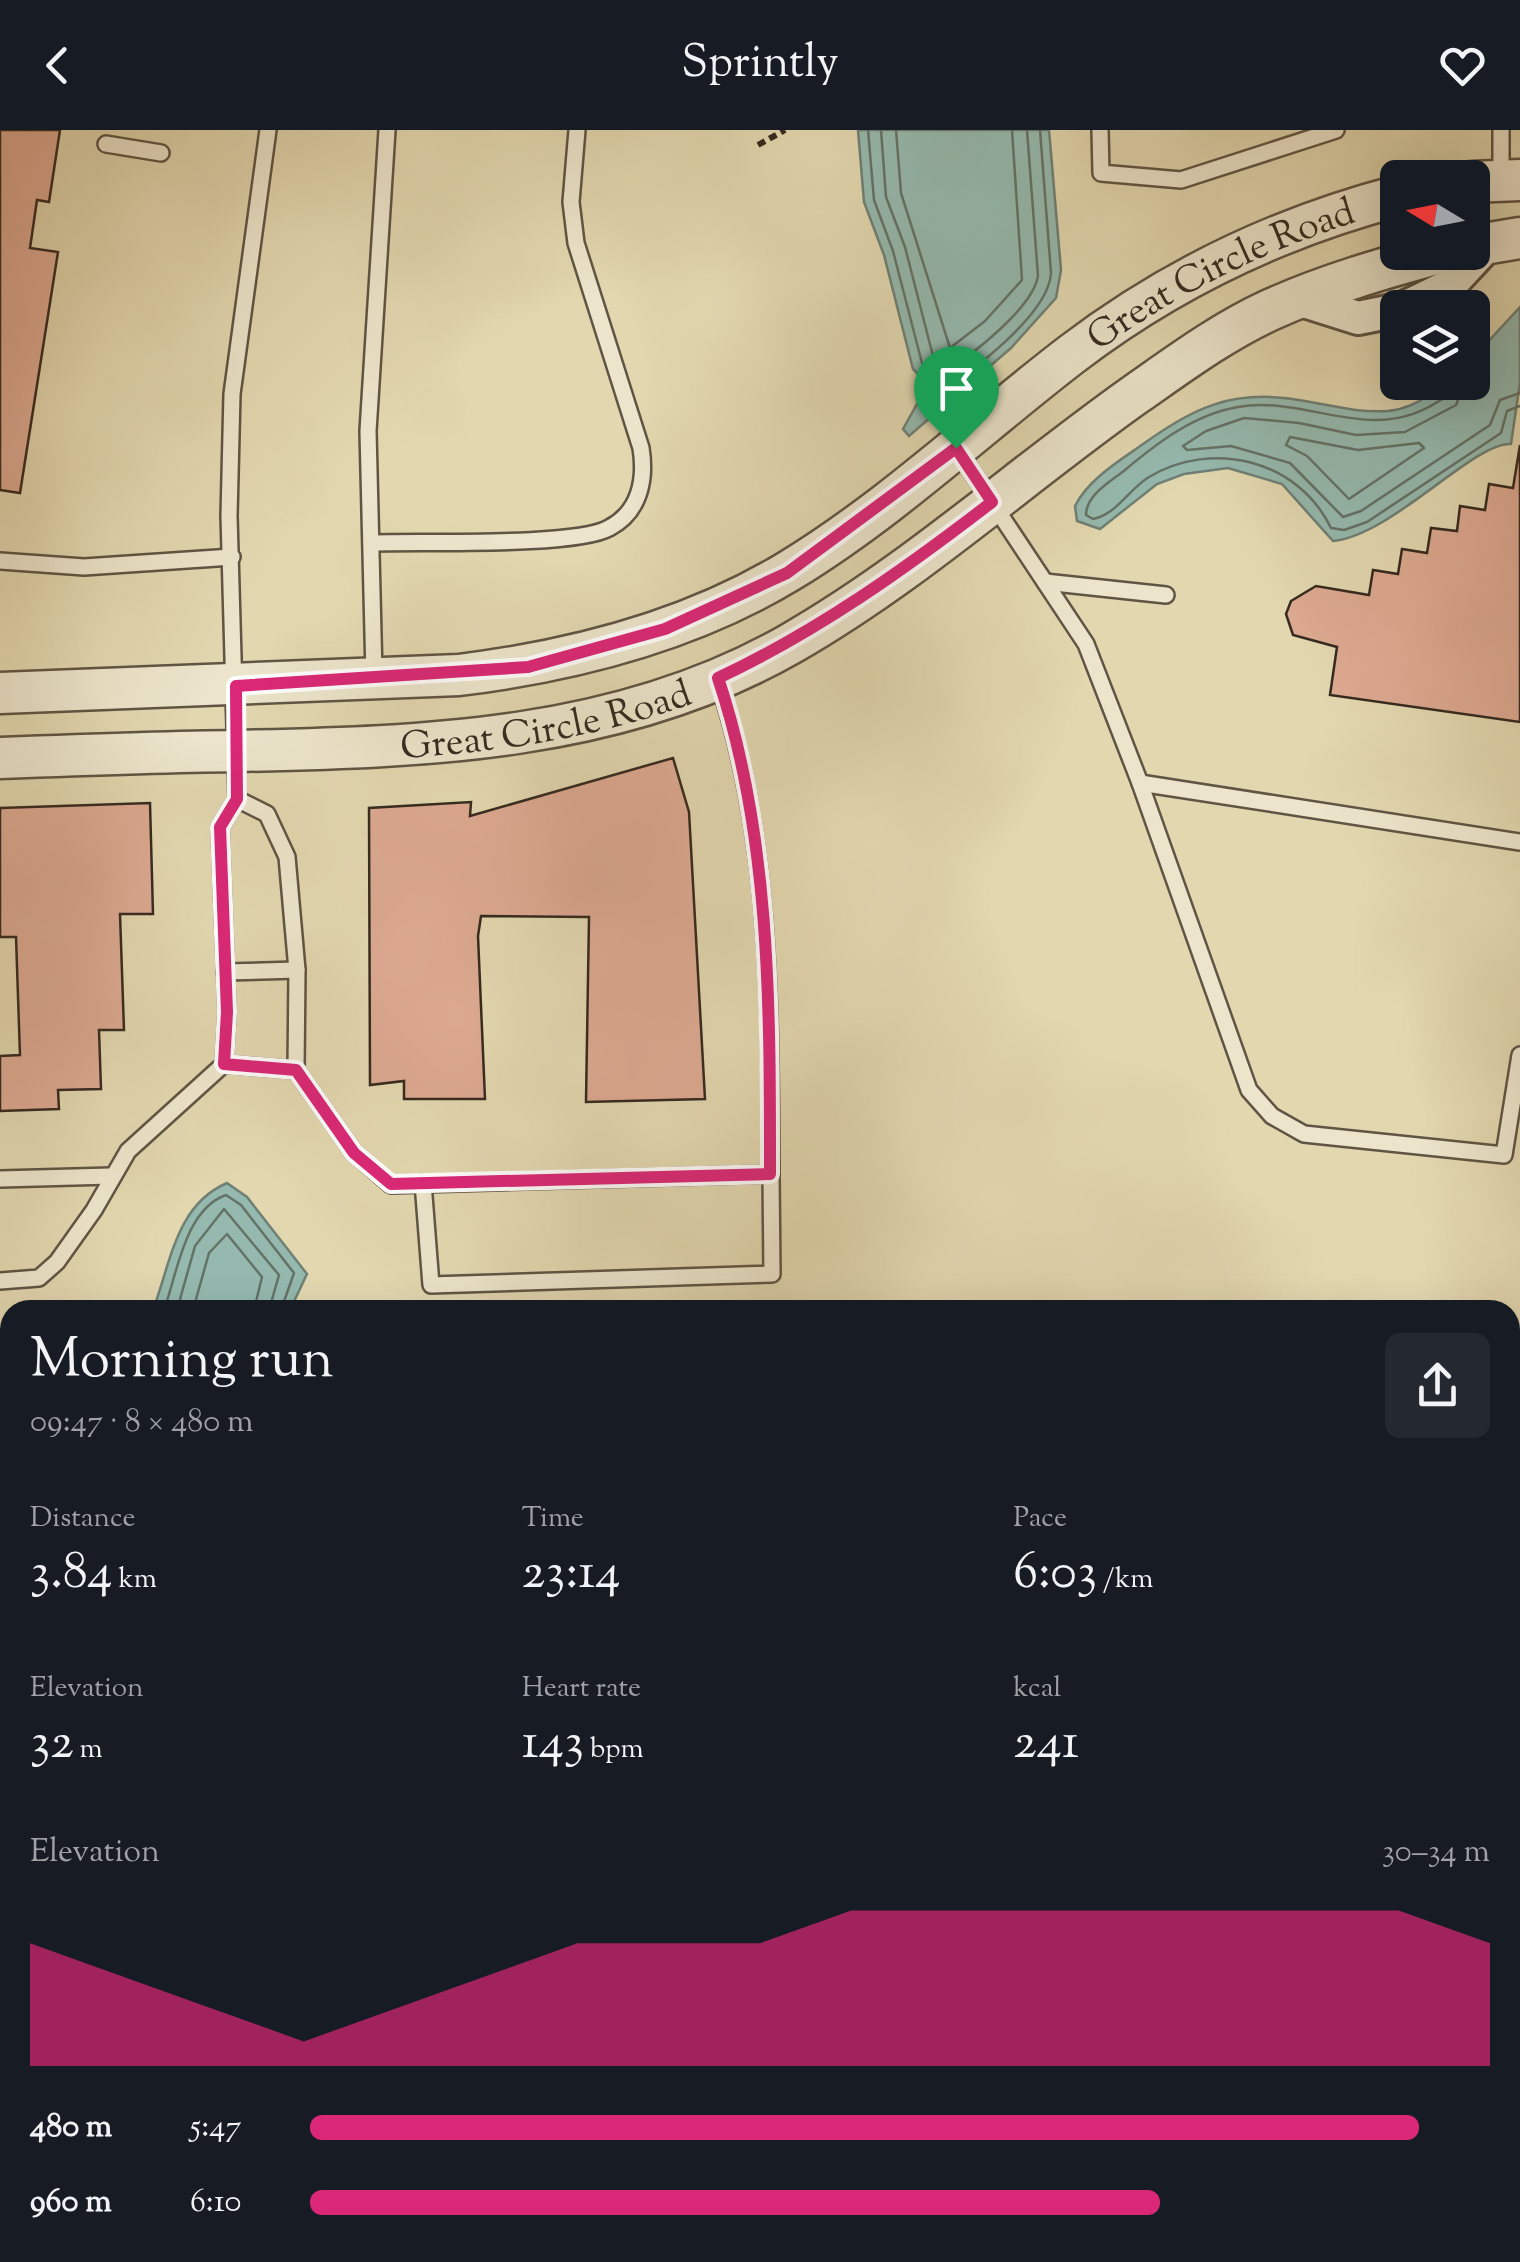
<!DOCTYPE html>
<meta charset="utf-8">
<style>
:root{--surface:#171b24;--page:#242831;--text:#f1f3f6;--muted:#9ea1a6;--accent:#db2777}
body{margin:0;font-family:"Sorts Mill Goudy",serif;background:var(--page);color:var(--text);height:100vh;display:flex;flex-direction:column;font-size:38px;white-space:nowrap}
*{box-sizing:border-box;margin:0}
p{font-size:32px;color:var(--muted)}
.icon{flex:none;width:55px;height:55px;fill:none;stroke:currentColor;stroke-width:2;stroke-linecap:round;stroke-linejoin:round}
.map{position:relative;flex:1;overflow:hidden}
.panel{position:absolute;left:0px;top:1170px;width:1520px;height:962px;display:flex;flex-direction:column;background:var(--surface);border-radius:30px 30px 0 0;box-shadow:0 10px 40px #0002}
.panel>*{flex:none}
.needle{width:65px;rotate:280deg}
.fabs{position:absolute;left:1380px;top:30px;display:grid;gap:20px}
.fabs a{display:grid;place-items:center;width:110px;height:110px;border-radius:15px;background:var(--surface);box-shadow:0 10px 40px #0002;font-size:50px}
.pin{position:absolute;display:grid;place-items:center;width:85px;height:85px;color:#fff;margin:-102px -42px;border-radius:50% 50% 50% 0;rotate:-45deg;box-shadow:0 0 10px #0007}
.pin .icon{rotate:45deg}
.round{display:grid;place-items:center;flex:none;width:105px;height:105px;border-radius:15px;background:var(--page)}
.headline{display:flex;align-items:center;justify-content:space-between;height:170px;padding:0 30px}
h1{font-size:55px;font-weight:600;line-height:75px}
.metrics{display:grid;grid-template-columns:repeat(3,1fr);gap:15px;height:170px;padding:10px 30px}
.metrics div{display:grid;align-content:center}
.metrics b{font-size:50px;font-weight:600}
.metrics small{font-size:28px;font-weight:400}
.metrics p{font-size:28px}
.chart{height:280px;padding:20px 30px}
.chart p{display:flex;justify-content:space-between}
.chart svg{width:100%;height:180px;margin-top:10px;fill:var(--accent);opacity:.7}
ul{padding:0 30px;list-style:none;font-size:32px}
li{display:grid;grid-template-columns:160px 120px 1fr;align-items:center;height:75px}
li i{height:25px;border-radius:12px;background:var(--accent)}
header{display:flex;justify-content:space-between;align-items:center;height:130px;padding:0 30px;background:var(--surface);font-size:45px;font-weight:600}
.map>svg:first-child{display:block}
</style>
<header><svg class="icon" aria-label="back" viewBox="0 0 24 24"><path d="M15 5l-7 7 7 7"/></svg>Sprintly<svg class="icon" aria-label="heart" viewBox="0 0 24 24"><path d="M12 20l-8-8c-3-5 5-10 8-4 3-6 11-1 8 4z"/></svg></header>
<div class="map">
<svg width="1520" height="2132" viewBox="0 0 1520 2132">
<rect width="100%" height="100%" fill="#e2d7af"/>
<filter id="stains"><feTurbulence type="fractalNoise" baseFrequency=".002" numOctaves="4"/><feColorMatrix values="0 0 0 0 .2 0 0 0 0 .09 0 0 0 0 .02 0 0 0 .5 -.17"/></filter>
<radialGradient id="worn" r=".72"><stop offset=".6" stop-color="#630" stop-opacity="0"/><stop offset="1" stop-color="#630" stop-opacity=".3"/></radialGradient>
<!-- green -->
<g fill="#b0bf8d" stroke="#727456" stroke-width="2.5">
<polygon points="10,1304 10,2122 1452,2123 1451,2132 0,2132 0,1307"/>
<polygon points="1510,1358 1520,1360 1520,1534 1510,1607"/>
</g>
<!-- water -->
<g fill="#95b9ae" stroke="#6f8075" stroke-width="2.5">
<polygon points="858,0 1049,0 1061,140 1056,168 1011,218 909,306 903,299 922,265 921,247 913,239 884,125 864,72"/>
<path d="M1520,177V252L1511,314C1475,311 1391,406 1333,411L1282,354L1228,338L1184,344L1157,354L1100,399L1077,391L1075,376C1087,352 1114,334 1136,319C1193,278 1232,257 1305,271C1334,276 1358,283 1388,281C1423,278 1435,252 1472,252L1473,228Z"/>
<path d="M227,1053L247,1067L307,1144L290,1180H153C171,1132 176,1075 227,1053Z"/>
</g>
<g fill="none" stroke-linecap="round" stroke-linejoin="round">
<!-- shore -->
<g stroke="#657267" stroke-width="2.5">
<path d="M868,0L874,70L893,121L922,233L930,243L931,263L936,267C969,243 1049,185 1051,143L1040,0"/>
<path d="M881,0L886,67L905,117L933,226L946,240C973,225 1033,177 1038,146L1027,0"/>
<polyline points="896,0 901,63 950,218 985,191 1022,150 1012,0"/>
<path d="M1453,252C1451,265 1444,268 1434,274C1368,314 1306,265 1238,277C1195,284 1157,313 1125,340C1110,352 1086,365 1086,385L1093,389C1116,385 1129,359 1149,347C1213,309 1298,330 1331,398L1344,400L1367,392L1501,303L1507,281L1520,276"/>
<polyline points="1465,252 1456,275 1405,302 1356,305 1299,293 1244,288 1206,301 1183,316 1187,320 1231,316 1290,333 1343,387 1361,381 1490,295 1500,270 1520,263"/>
<polygon points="1290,307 1358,320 1419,313 1424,318 1349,369 1307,326 1286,315"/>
<path d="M164,1180C177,1144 185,1079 226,1065L241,1075L294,1143L281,1180"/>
<polyline points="177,1180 195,1116 224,1079 279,1145 269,1180"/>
<polyline points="193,1180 209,1123 227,1104 262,1147 254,1180"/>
</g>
</g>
<!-- building -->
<g fill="#dca991" stroke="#352a20" stroke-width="2.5">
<polygon points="0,0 60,0 49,72 37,70 30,118 58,122 20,363 0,360"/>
<polygon points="1520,315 1520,592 1330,565 1337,517 1293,505 1286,484 1291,471 1316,456 1369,465 1373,440 1398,444 1402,419 1427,423 1431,398 1457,401 1460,376 1485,380 1489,354 1513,358"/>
<polygon points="673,628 689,682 705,969 586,972 589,787 481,786 478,806 485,969 404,969 404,951 370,955 369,678 471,672 470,686"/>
<polygon points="150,673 153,784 120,784 124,900 99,900 101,959 58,960 59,979 0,981 0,926 20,925 16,807 0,807 0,678"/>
</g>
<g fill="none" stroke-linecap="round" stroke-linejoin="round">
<defs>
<g id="service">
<polyline points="1100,0 1101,43 1181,50 1336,0"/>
<polyline points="1501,0 1501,48"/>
<polyline points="106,14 161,23"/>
<polyline points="956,318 1086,514 1140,653 1249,960 1272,986 1304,1004 1504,1025 1520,925"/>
<path d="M371,413C419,411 575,417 609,398C640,382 646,349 641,318L576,113L571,72L577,0"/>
<polyline points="0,431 84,437 232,427"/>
<polyline points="1045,452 1166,465"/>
<polyline points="374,545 368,301 387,0"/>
<polyline points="1140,653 1520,712"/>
<path d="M237,669L267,684L287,727L297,840L296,940L354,1023L391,1055L771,1044C770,880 771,709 719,553"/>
<polyline points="225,842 297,840"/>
<polyline points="224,934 296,940"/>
<polyline points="0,1049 111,1046"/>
<polyline points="423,1053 431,1155 772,1144 771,1044"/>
<polyline points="0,1151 39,1148 57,1132 94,1080 128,1021 224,934 227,882 220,697 237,669 229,386 232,264 268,0"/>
</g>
<g id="minor">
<polyline points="1298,169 1358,188 1398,180"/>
<polyline points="1404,178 1449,156 1489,113"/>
</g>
<g id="tertiary">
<polyline points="1472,52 1520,50"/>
<polyline points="1472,116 1520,108"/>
<path id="s1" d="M0,563L459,545C573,531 690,501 789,441C891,379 978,296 1072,224C1169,150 1280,97 1398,66"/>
<path id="s2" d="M0,628C79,625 158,622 237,621C427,617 620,611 790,514C914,443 1020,346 1136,264C1179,234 1222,202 1270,180C1325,155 1384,138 1443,122"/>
</g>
<polyline id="primary" points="1512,2132 1520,2068"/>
</defs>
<!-- service casing -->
<use href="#service" stroke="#605544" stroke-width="20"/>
<!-- minor casing -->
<use href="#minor" stroke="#605544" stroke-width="38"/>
<!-- tertiary casing -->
<use href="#tertiary" stroke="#605544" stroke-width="45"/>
<!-- primary casing -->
<use href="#primary" stroke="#352a20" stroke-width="58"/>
<!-- path -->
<g stroke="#352a20" stroke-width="6" stroke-dasharray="8 5" stroke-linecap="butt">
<polyline points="758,15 785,0"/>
<polyline points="1510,1998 1520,1929"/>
</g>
<!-- service -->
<use href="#service" stroke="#ece5cb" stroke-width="15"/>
<!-- minor -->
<use href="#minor" stroke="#ece5cb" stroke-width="32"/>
<!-- tertiary -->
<use href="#tertiary" stroke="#ece5cb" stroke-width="40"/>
<!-- primary -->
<use href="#primary" stroke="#e1bc78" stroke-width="52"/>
</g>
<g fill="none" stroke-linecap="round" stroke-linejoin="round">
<defs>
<path id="route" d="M956,318L992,372C905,439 818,501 718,548C771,706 770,879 770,1044L391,1054L354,1023L296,940L224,934L227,882L220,697L237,669L236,556L528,537L665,499L787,443Z"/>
</defs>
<!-- route casing -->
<use href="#route" stroke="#fff" stroke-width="20"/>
<!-- route -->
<use href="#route" stroke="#db2777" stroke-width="12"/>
</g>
<g text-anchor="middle" stroke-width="10" stroke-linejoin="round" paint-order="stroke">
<!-- street labels -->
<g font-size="38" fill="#352a20" stroke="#ece5cb">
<text dy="13" stroke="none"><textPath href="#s1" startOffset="1335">Great Circle Road</textPath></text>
<text dy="13" stroke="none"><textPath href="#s2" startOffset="548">Great Circle Road</textPath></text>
</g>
</g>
<rect width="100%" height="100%" filter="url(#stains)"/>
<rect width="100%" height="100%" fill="url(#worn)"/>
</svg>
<div class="fabs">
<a><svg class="needle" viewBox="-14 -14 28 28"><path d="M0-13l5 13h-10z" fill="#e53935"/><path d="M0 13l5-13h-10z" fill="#9ea1a6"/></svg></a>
<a><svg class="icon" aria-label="layers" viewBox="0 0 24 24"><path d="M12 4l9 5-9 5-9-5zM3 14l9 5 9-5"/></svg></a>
</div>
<div class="pin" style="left:956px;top:318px;background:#1e9e55"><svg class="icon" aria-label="arrive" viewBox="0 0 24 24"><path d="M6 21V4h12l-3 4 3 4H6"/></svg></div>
<section class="panel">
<div class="headline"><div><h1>Morning run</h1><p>09:47 · 8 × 480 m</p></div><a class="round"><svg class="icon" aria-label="share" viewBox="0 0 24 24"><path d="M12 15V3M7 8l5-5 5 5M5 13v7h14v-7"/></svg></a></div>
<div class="metrics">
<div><p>Distance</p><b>3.84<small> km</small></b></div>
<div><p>Time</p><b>23:14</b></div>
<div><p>Pace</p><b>6:03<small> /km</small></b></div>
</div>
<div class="metrics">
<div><p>Elevation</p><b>32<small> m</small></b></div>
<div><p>Heart rate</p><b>143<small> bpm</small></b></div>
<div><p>kcal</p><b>241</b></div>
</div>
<div class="chart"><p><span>Elevation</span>30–34 m</p>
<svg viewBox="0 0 160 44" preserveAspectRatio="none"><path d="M0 44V14L10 22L20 30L30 38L40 30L50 22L60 14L70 14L80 14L90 6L100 6L110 6L120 6L130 6L140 6L150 6L160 14V44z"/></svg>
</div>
<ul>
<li><b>480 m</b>5:47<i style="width:94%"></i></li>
<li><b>960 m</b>6:10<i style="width:72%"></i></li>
</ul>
</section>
</div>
